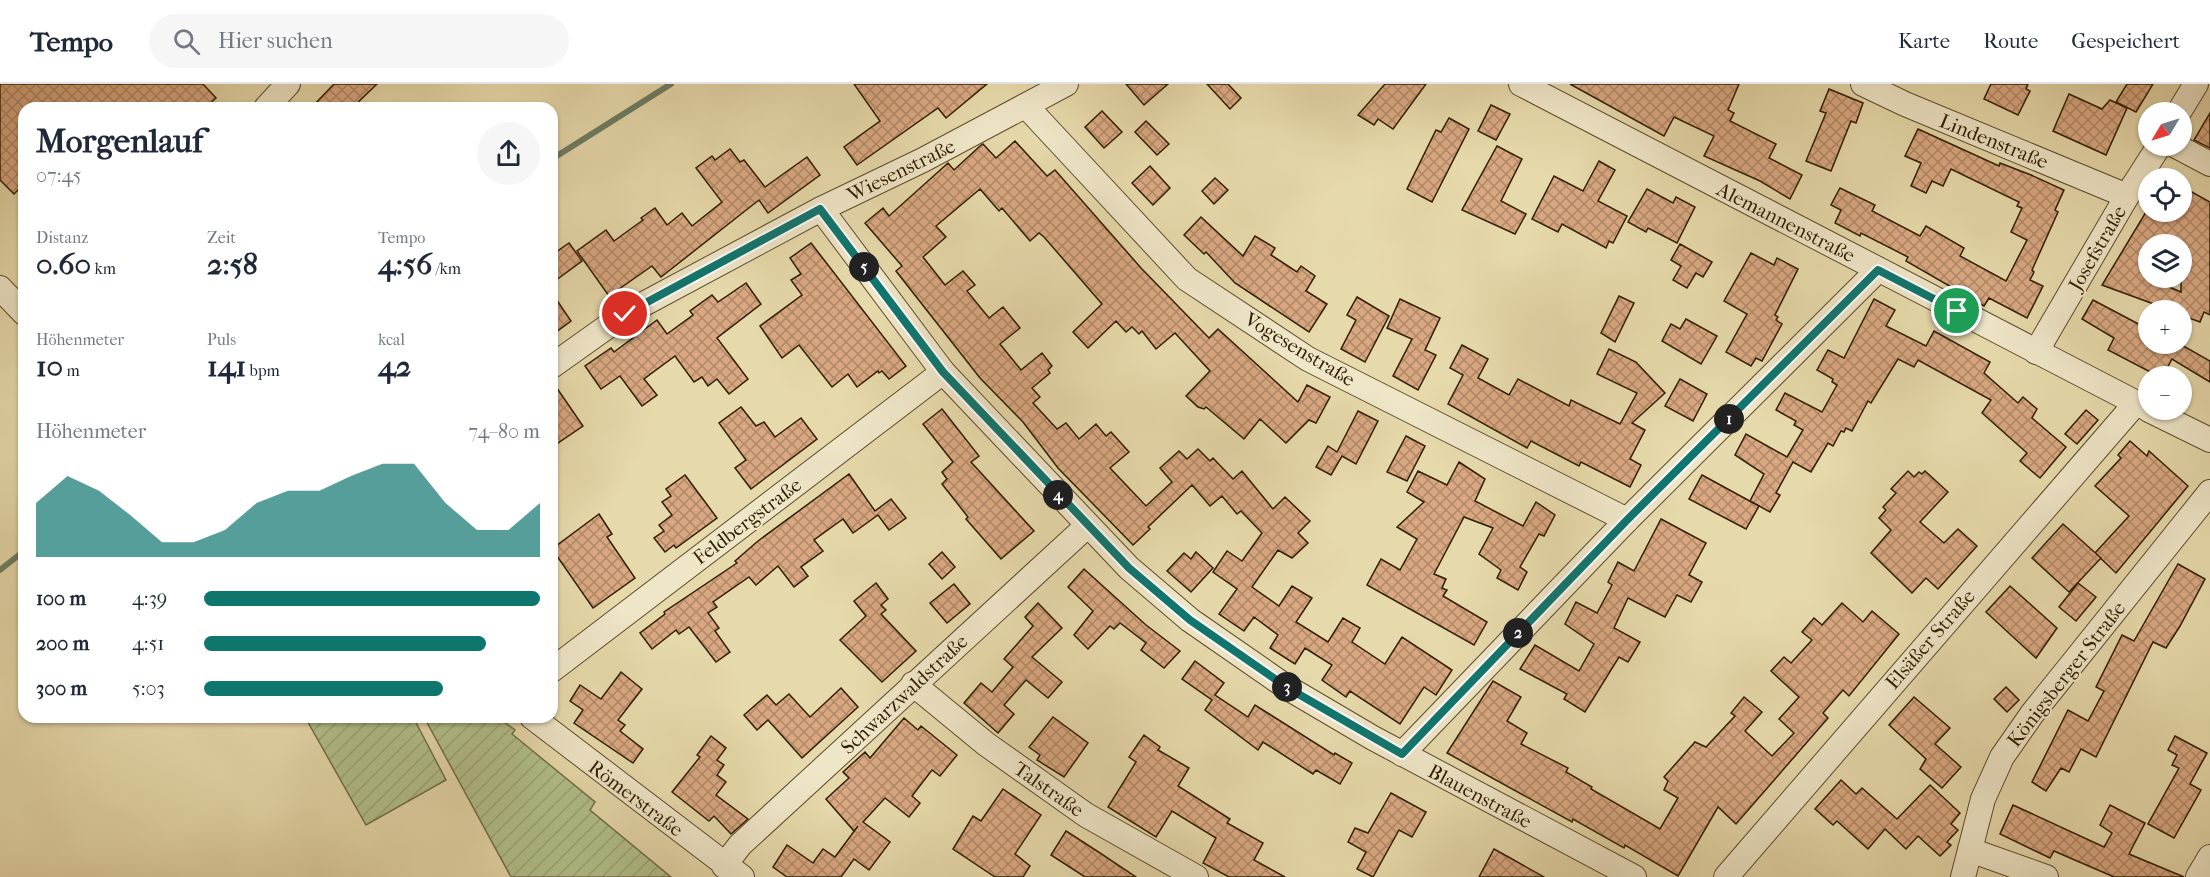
<!DOCTYPE html>
<html lang="de">
<meta charset="utf-8">
<style>
:root{--surface:#fff;--page:#f6f6f7;--text:#1f2937;--muted:#747a83;--line:#e0e1e3;--accent:#0f766e}
body{margin:0;font-family:"IM FELL French Canon",serif;background:var(--page);color:var(--text);height:100vh;display:flex;flex-direction:column;font-size:22px;white-space:nowrap}
*{box-sizing:border-box;margin:0}
p{font-size:20px;color:var(--muted)}
.icon{flex:none;width:33px;height:33px;fill:none;stroke:currentColor;stroke-width:2;stroke-linecap:round;stroke-linejoin:round}
.map{position:relative;flex:1;overflow:hidden}
.sheet{position:absolute;left:18px;top:18px;width:540px;height:621px;display:flex;flex-direction:column;background:var(--surface);border-radius:18px;box-shadow:0 2px 4px #0004}
.sheet>*{flex:none}
.needle{width:39px;rotate:232deg}
.controls{position:absolute;left:2138px;top:18px;display:grid;gap:12px}
.controls a{display:grid;place-items:center;width:54px;height:54px;border-radius:50%;background:var(--surface);box-shadow:0 2px 4px #0004;font-size:30px}
.pin{position:absolute;display:grid;place-items:center;width:51px;height:51px;color:#fff;margin:-26px;border:3px solid #fff;border-radius:50%;box-shadow:0 2px 6px #0007}
.km{position:absolute;width:30px;height:30px;margin:-15px;border-radius:50%;background:#222;color:#fff;font-size:16px;line-height:30px;text-align:center}
.round{display:grid;place-items:center;flex:none;width:63px;height:63px;border-radius:32px;background:var(--page)}
.summary{display:flex;align-items:center;justify-content:space-between;height:102px;padding:0 18px}
h1{font-size:33px;font-weight:700;line-height:45px}
.stats{display:grid;grid-template-columns:repeat(3,1fr);gap:9px;height:102px;padding:6px 18px}
.stats div{display:grid;align-content:center}
.stats b{font-size:30px;font-weight:700}
.stats small{font-size:16px;font-weight:400}
.stats p{font-size:16px}
.chart{height:168px;padding:12px 18px}
.chart p{display:flex;justify-content:space-between}
.chart svg{width:100%;height:108px;margin-top:6px;fill:var(--accent);opacity:.7}
ul{padding:0 18px;list-style:none;font-size:20px}
li{display:grid;grid-template-columns:96px 72px 1fr;align-items:center;height:45px}
li i{height:15px;border-radius:8px;background:var(--accent)}
header{display:flex;align-items:center;gap:36px;box-sizing:border-box;height:84px;padding:0 30px;background:var(--surface);border-bottom:2px solid var(--line)}
header strong{font-size:28px}
nav{display:flex;gap:33px;margin-inline-start:auto;font-size:21px}
.search{width:420px;height:54px;background:var(--page);display:flex;align-items:center;gap:15px;box-sizing:border-box;padding:0 21px;border-radius:33px;color:var(--muted);font-size:22px}
.map>svg:first-child{display:block}
</style>
<header>
<strong>Tempo</strong>
<div class="search"><svg class="icon" aria-label="search" viewBox="0 0 24 24"><circle cx="10" cy="10" r="6"/><path d="M15 15l6 6"/></svg>Hier suchen</div>
<nav><a>Karte</a><a>Route</a><a>Gespeichert</a></nav>
</header>
<div class="map">
<svg width="2210" height="793" viewBox="0 0 2210 793">
<defs>
<pattern id="garden-furrows" width="10" height="10" patternUnits="userSpaceOnUse" patternTransform="scale(1.5)"><rect width="10" height="10" fill="#b2c08b"/><path d="M-1 1l2-2M0 10L10 0M9 11l2-2" fill="none" stroke="#99a576"/></pattern>
<pattern id="building-cross-hatch" width="8" height="8" patternUnits="userSpaceOnUse" patternTransform="scale(1.5)"><rect width="8" height="8" fill="#d9a882"/><path d="M0 0l8 8M0 8l8-8" fill="none" stroke="#b08868"/></pattern>
</defs>
<rect width="100%" height="100%" fill="#e6d9ab"/>
<filter id="stains"><feTurbulence type="fractalNoise" baseFrequency=".00333" numOctaves="4"/><feColorMatrix values="0 0 0 0 .2 0 0 0 0 .09 0 0 0 0 .02 0 0 0 .5 -.17"/></filter>
<radialGradient id="worn" r=".72"><stop offset=".6" stop-color="#630" stop-opacity="0"/><stop offset="1" stop-color="#630" stop-opacity=".3"/></radialGradient>
<!-- garden -->
<g fill="url(#garden-furrows)" stroke="#716e46" stroke-width="1.5">
<polygon points="305,633 413,633 446,696 366,741"/>
<polygon points="424,633 497,633 515,646 512,650 595,718 590,726 671,793 511,793"/>
</g>
<g fill="none" stroke-linecap="round" stroke-linejoin="round">
<!-- stream -->
<g stroke="#6e7c62" stroke-width="6">
<polyline points="552,75 671,0"/>
<polyline points="0,486 24,467"/>
</g>
</g>
<!-- building -->
<g fill="url(#building-cross-hatch)" stroke="#301d00" stroke-width="1.5" fill-rule="evenodd">
<polygon points="0,0 203,0 216,14 205,24 24,24 24,100 14,110 0,96"/>
<polygon points="334,0 377,0 352,24 311,24"/>
<polygon points="854,0 987,0 946,34 938,24 857,81 844,63 880,37"/>
<polygon points="1126,0 1168,0 1144,21"/>
<polygon points="1207,0 1228,0 1241,14 1230,25"/>
<polygon points="1385,0 1426,0 1393,45 1378,35 1374,41 1358,31"/>
<polygon points="1570,0 1739,0 1728,26 1734,29 1730,37 1776,60 1769,74 1802,91 1790,115 1760,97 1704,72 1714,52 1674,33 1664,52"/>
<polygon points="1991,0 2028,0 2026,5 2030,7 2018,31 1984,15"/>
<polygon points="2127,0 2153,0 2136,28 2116,18"/>
<polygon points="1829,5 1863,19 1856,39 1851,37 1831,87 1806,77 1826,29 1820,27"/>
<polygon points="2069,10 2102,25 2110,16 2127,24 2106,71 2053,47"/>
<polygon points="1491,21 1510,30 1496,56 1478,47"/>
<polygon points="1102,27 1122,48 1104,64 1085,43"/>
<polygon points="2210,29 2210,64 2194,56"/>
<polygon points="1449,34 1469,45 1432,118 1407,105 1436,46 1441,48"/>
<polygon points="1146,37 1169,60 1157,71 1135,48"/>
<polygon points="1918,45 1999,82 2000,79 2031,91 2064,106 2055,126 2058,128 2032,186 2034,188 2030,196 2043,202 2027,234 1989,214 1984,222 1906,177 1908,173 1861,149 1860,152 1835,139 1841,126 1831,121 1840,104 1875,121 1872,127 1920,152 1926,142 1964,164 1960,172 2006,197 2027,156 2011,148 2022,124 2017,122 2019,118 1951,85 1943,102 1932,97 1926,109 1911,102 1921,79 1905,72"/>
<polygon points="1015,57 1047,92 1055,86 1141,184 1209,254 1218,245 1298,318 1307,301 1330,313 1316,339 1309,336 1286,359 1260,335 1244,355 1206,323 1204,325 1198,323 1186,312 1210,287 1175,249 1156,265 1142,247 1139,250 1132,243 1126,248 1116,237 1088,264 1073,248 1102,220 1044,153 1039,149 1030,157 1002,124 999,127 980,105 936,142 946,153 923,173 945,201 963,187 975,201 967,207 989,234 1003,223 1020,244 1000,260 1021,286 1042,269 1052,282 1048,286 1050,289 1032,304 1040,313 1033,319 1057,345 1066,339 1079,355 1096,340 1106,352 1111,348 1129,368 1110,384 1146,422 1172,398 1160,384 1179,367 1187,375 1198,365 1210,377 1213,374 1233,395 1242,387 1273,425 1285,413 1310,437 1298,449 1308,459 1292,474 1278,466 1252,503 1279,522 1292,502 1312,514 1296,538 1328,558 1343,534 1360,544 1352,558 1385,580 1402,553 1452,586 1436,611 1424,603 1400,640 1350,607 1346,613 1322,596 1332,581 1305,564 1295,580 1270,564 1278,551 1254,533 1244,547 1219,530 1237,505 1213,488 1227,467 1242,477 1262,449 1241,427 1237,430 1222,412 1210,422 1192,401 1148,443 1150,445 1133,461 1058,384 1023,338 980,294 896,187 902,182 865,139 883,124 889,132 948,79 954,86 980,62 983,60 996,74"/>
<polygon points="1497,62 1522,75 1501,117 1526,130 1515,150 1462,126"/>
<polygon points="730,65 740,78 744,76 765,103 807,73 820,91 768,129 759,116 661,193 652,182 609,212 577,167 606,146 614,157 643,136 641,134 655,124 667,141 682,129 692,142 722,118 696,84 712,72 715,76"/>
<polygon points="1599,77 1615,86 1598,117 1627,132 1613,159 1609,157 1606,164 1562,140 1558,148 1532,135 1554,92 1583,107"/>
<polygon points="1150,82 1170,104 1153,121 1132,99"/>
<polygon points="1215,94 1228,106 1214,120 1202,107"/>
<path d="M2181,102L2210,118V231L2204,228L2200,238L2181,231V226H2170L2102,201L2146,128H2181ZM2148,160H2181V208L2148,194Z"/>
<polygon points="1647,105 1673,119 1676,113 1695,123 1677,159 1648,144 1646,148 1628,138"/>
<polygon points="1201,133 1243,172 1255,152 1275,164 1271,171 1297,188 1301,182 1315,192 1306,207 1327,220 1309,248 1235,199 1206,168 1204,170 1184,151"/>
<polygon points="569,159 582,177 552,199 552,171"/>
<polygon points="811,159 906,282 889,295 882,287 879,289 878,287 857,303 848,290 832,303 799,261 782,274 760,242 802,211 791,196 801,190 790,174"/>
<polygon points="1680,160 1712,178 1703,193 1696,189 1687,204 1673,196 1681,182 1671,176"/>
<polygon points="1751,169 1774,181 1777,174 1798,185 1775,231 1778,233 1776,236 1782,240 1762,277 1756,274 1751,282 1726,268 1747,230 1724,217"/>
<polygon points="746,199 761,220 717,254 748,295 729,310 717,295 708,302 702,293 694,298 675,272 644,295 657,311 642,322 620,292 601,305 585,282 611,264 614,268 657,236 667,250 693,231 690,227 712,211 718,218"/>
<polygon points="552,209 571,237 552,251"/>
<polygon points="1619,212 1634,219 1615,258 1601,249"/>
<polygon points="1357,213 1389,232 1365,278 1341,265 1356,236 1347,231"/>
<polygon points="1400,215 1440,234 1425,266 1436,271 1418,306 1393,292 1412,255 1387,244"/>
<polygon points="1874,215 1895,226 1886,242 1926,262 1934,247 1990,278 1984,289 2018,319 2023,313 2037,325 2032,334 2066,363 2040,394 2020,377 2027,369 1982,329 1991,316 1918,276 1914,283 1898,275 1871,319 1868,317 1852,347 1846,344 1844,348 1841,347 1833,362 1828,359 1811,388 1793,378 1776,409 1780,411 1770,428 1750,417 1764,390 1735,371 1746,350 1787,373 1803,346 1794,341 1796,337 1776,326 1785,309 1822,328 1837,301 1832,298 1833,295 1817,286 1828,266 1844,274"/>
<polygon points="2093,216 2148,245 2148,260 2180,260 2210,277 2210,298 2172,275 2163,292 2158,292 2108,266 2114,254 2082,235"/>
<polygon points="1686,235 1717,252 1701,280 1662,257 1671,240 1680,245"/>
<polygon points="1462,261 1488,275 1478,294 1509,311 1518,295 1569,322 1571,316 1620,340 1637,309 1597,290 1609,265 1636,278 1665,309 1632,339 1645,346 1630,375 1641,381 1630,403 1581,378 1579,382 1531,357 1527,364 1448,320 1463,291 1450,284"/>
<polygon points="1680,295 1707,310 1693,337 1665,322"/>
<polygon points="552,297 583,342 552,363"/>
<polygon points="741,323 756,342 764,338 775,353 801,334 817,355 751,405 735,384 746,376 719,339"/>
<polygon points="942,325 979,372 971,378 1034,447 1001,475 966,435 968,433 942,400 947,395 942,388 953,378 923,340"/>
<polygon points="2086,326 2098,336 2077,360 2065,350"/>
<polygon points="1358,327 1378,337 1356,380 1342,372 1331,391 1316,383 1328,362 1337,368"/>
<polygon points="1406,352 1425,362 1407,397 1387,388"/>
<polygon points="2130,357 2147,372 2149,367 2188,402 2116,489 2095,469 2129,432 2095,402 2121,374 2118,371"/>
<polygon points="1459,378 1485,395 1475,417 1523,442 1536,418 1555,431 1544,452 1539,450 1520,483 1527,488 1518,506 1497,494 1501,486 1479,470 1493,444 1464,433 1434,490 1446,495 1442,504 1447,506 1443,512 1487,538 1474,561 1367,501 1381,475 1400,486 1417,455 1397,443 1424,418 1407,408 1418,387 1447,401"/>
<polygon points="1908,387 1914,393 1919,388 1922,390 1925,387 1948,408 1920,438 1944,459 1958,445 1977,462 1938,505 1926,494 1912,509 1871,469 1891,446 1879,434 1886,426 1883,423 1896,409 1891,405"/>
<polygon points="849,390 875,427 891,415 906,434 889,446 878,431 853,449 843,435 814,456 823,467 801,483 808,492 794,503 778,482 756,501 749,493 713,518 717,523 708,529 719,544 715,547 730,568 716,578 689,543 679,550 676,546 652,565 640,549 665,530 664,528 737,479 735,477 758,457"/>
<polygon points="685,391 717,434 676,464 674,461 665,468 654,454 664,447 659,441 672,431 662,418 671,412 666,405"/>
<polygon points="1702,391 1759,422 1746,445 1689,415"/>
<polygon points="599,430 612,450 607,453 635,494 593,524 552,465"/>
<polygon points="1661,435 1706,459 1689,491 1702,498 1691,518 1677,511 1665,533 1628,514 1614,544 1640,558 1628,578 1619,573 1585,628 1564,615 1567,610 1520,585 1535,561 1579,587 1594,560 1565,540 1576,518 1597,529 1612,501 1608,498 1618,478 1634,487"/>
<polygon points="2063,440 2101,474 2069,508 2032,474"/>
<polygon points="942,468 955,483 942,495 929,480"/>
<polygon points="1196,468 1213,484 1191,508 1167,487 1184,469 1191,475"/>
<polygon points="2178,480 2205,495 2180,542 2166,564 2153,558 2096,673 2081,665 2069,688 2061,684 2046,707 2032,698 2068,626 2088,637 2104,607 2096,603 2122,551 2134,557"/>
<polygon points="1084,485 1146,541 1180,567 1164,584 1141,566 1146,559 1120,539 1114,545 1110,542 1088,565 1074,551 1093,527 1068,503"/>
<polygon points="876,499 888,515 881,521 886,526 881,530 916,567 882,598 840,556 866,532 854,517"/>
<polygon points="2078,499 2096,513 2076,537 2059,523"/>
<polygon points="954,500 970,520 947,539 930,519"/>
<polygon points="2010,502 2057,544 2036,574 1986,528"/>
<polygon points="1038,519 1062,544 1032,573 1062,598 1048,614 1026,596 1004,621 1014,630 998,649 964,619 981,599 992,608 1013,583 1004,575 1033,542 1025,533"/>
<polygon points="1842,519 1863,538 1872,527 1899,550 1849,612 1843,606 1823,629 1828,634 1736,740 1718,723 1678,792 1625,761 1624,764 1573,735 1572,738 1447,669 1493,597 1521,613 1507,637 1527,649 1521,660 1568,684 1566,688 1592,703 1591,705 1660,745 1678,714 1664,706 1668,697 1664,693 1695,658 1706,663 1735,632 1731,629 1744,613 1762,628 1745,647 1772,672 1794,649 1779,635 1799,613 1771,587 1784,573 1791,579 1812,556 1802,548 1814,534 1822,541"/>
<polygon points="1195,577 1224,599 1215,611 1248,633 1255,621 1334,671 1335,669 1352,679 1340,700 1316,686 1313,690 1263,658 1258,666 1205,626 1212,616 1182,595"/>
<polygon points="621,588 642,605 618,636 625,641 620,647 643,665 633,679 574,639 583,626 570,617 580,601 601,615"/>
<polygon points="2006,603 2019,616 2007,628 1994,615"/>
<polygon points="841,604 858,623 802,674 768,636 757,646 744,631 767,611 776,621 789,610 810,633"/>
<polygon points="1914,613 1950,644 1935,660 1961,683 1942,704 1920,685 1926,675 1889,641"/>
<polygon points="1053,633 1088,659 1064,693 1037,676 1040,671 1029,663"/>
<polygon points="904,634 918,646 921,642 957,671 940,692 932,686 912,712 920,719 909,733 885,714 863,738 890,758 869,786 854,775 841,793 787,793 773,783 787,761 813,779 823,765 835,773 858,742 854,747 826,715 849,694 843,688 865,668 870,674"/>
<polygon points="1144,651 1160,663 1158,666 1189,684 1178,702 1230,735 1227,739 1263,759 1254,776 1285,793 1229,793 1203,779 1216,754 1172,727 1156,753 1108,723 1136,678 1129,673"/>
<polygon points="711,652 726,664 717,676 724,681 717,691 726,698 716,711 748,735 731,750 714,732 709,737 672,708 700,673 697,671"/>
<polygon points="2175,652 2207,669 2190,700 2201,706 2174,754 2148,740 2179,684 2172,681 2177,671 2168,666"/>
<polygon points="1841,696 1856,710 1862,704 1897,735 1930,701 1960,729 1951,740 1958,746 1947,758 1951,761 1940,772 1918,752 1906,765 1885,745 1868,765 1837,737 1833,741 1815,725"/>
<polygon points="1003,705 1041,731 1015,770 1030,782 1023,793 995,793 953,765 973,732 981,737"/>
<polygon points="1391,709 1426,728 1412,753 1399,746 1373,793 1357,785 1366,768 1348,758 1355,744 1368,749"/>
<polygon points="2013,721 2104,763 2112,749 2100,741 2110,721 2145,739 2129,770 2184,793 2114,793 2054,767 2050,774 2000,750"/>
<polygon points="1066,747 1097,767 1136,793 1085,793 1051,771"/>
<polygon points="1494,765 1512,775 1544,793 1479,793"/>
</g>
<g fill="none" stroke-linecap="round" stroke-linejoin="round">
<defs>
<g id="minor">
<polyline points="1521,0 2148,325"/>
<polyline points="1863,0 1905,20 2127,112"/>
<polyline points="1026,22 1187,195 1308,275 1627,436"/>
<polyline points="266,24 288,0"/>
<polyline points="2179,28 2196,0"/>
<polyline points="2176,62 2210,80"/>
<polyline points="821,125 943,288 1129,484 1190,536 1288,604 1373,654 1634,793"/>
<polyline points="0,204 24,229"/>
<polyline points="2036,268 2127,112 2159,62"/>
<polyline points="552,282 625,230 821,125 923,76 1066,0"/>
<polyline points="2149,326 2210,356"/>
<polyline points="552,586 943,288"/>
<polyline points="913,600 986,660 1086,731 1196,793"/>
<polyline points="532,633 742,793"/>
<polyline points="1402,670 1627,436 1878,186"/>
<polyline points="1970,766 2046,793"/>
<polyline points="724,782 740,761 1087,442"/>
<polyline points="1726,793 2136,319"/>
<polyline points="1963,793 1983,715 2002,673 2032,630 2210,408"/>
<polyline points="2198,793 2210,773"/>
</g>
</defs>
<!-- minor casing -->
<use href="#minor" stroke="#5e4c2b" stroke-width="26"/>
<!-- minor -->
<use href="#minor" stroke="#efe6c8" stroke-width="24"/>
</g>
<g fill="none" stroke-linecap="round" stroke-linejoin="round">
<defs>
<polyline id="route" points="625,230 820,125 943,288 1129,484 1190,536 1288,604 1402,670 1627,436 1878,186 1957,227"/>
</defs>
<!-- route casing -->
<use href="#route" stroke="#fff" stroke-width="12"/>
<!-- route -->
<use href="#route" stroke="#0f766e" stroke-width="8"/>
</g>
<g text-anchor="middle" stroke-width="4.5" stroke-linejoin="round" paint-order="stroke">
<!-- street labels -->
<g font-size="20" fill="#301d00" stroke="#efe6c8">
<text transform="translate(1994 57) rotate(22)" y="7">Lindenstraße</text>
<text transform="translate(901 86) rotate(-26)" y="7">Wiesenstraße</text>
<text transform="translate(1786 138) rotate(27)" y="7">Alemannenstraße</text>
<text transform="translate(2097 164) rotate(-60)" y="7">Josefstraße</text>
<text transform="translate(1300 265) rotate(31)" y="7">Vogesenstraße</text>
<text transform="translate(747 437) rotate(-37)" y="7">Feldbergstraße</text>
<text transform="translate(1930 555) rotate(-49)" y="7">Elsäßer Straße</text>
<text transform="translate(2066 590) rotate(-52)" y="7">Königsberger Straße</text>
<text transform="translate(904 610) rotate(-43)" y="7">Schwarzwaldstraße</text>
<text transform="translate(1049 705) rotate(35)" y="7">Talstraße</text>
<text transform="translate(1480 712) rotate(28)" y="7">Blauenstraße</text>
<text transform="translate(636 714) rotate(37)" y="7">Römerstraße</text>
</g>
</g>
<rect width="100%" height="100%" filter="url(#stains)"/>
<rect width="100%" height="100%" fill="url(#worn)"/>
</svg>
<div class="controls">
<a><svg class="needle" viewBox="-14 -14 28 28"><path d="M0-13l5 13h-10z" fill="#e53935"/><path d="M0 13l5-13h-10z" fill="#747a83"/></svg></a>
<a><svg class="icon" aria-label="locate" viewBox="0 0 24 24"><circle cx="12" cy="12" r="6"/><path d="M12 2v4M12 18v4M2 12h4M18 12h4"/></svg></a>
<a><svg class="icon" aria-label="layers" viewBox="0 0 24 24"><path d="M12 4l9 5-9 5-9-5zM3 14l9 5 9-5"/></svg></a>
<a>+</a>
<a>−</a>
</div>
<div class="pin" style="left:1957px;top:227px;background:#1e9e55"><svg class="icon" aria-label="arrive" viewBox="0 0 24 24"><path d="M6 21V4h12l-3 4 3 4H6"/></svg></div>
<div class="pin" style="left:625px;top:230px;background:#d93025"><svg class="icon" aria-label="check" viewBox="0 0 24 24"><path d="M5 12l5 5 9-10"/></svg></div>
<b class="km" style="left:1729px;top:335px">1</b>
<b class="km" style="left:1518px;top:549px">2</b>
<b class="km" style="left:1287px;top:603px">3</b>
<b class="km" style="left:1058px;top:411px">4</b>
<b class="km" style="left:864px;top:183px">5</b>
<section class="sheet">
<div class="summary"><div><h1>Morgenlauf</h1><p>07:45</p></div><a class="round"><svg class="icon" aria-label="share" viewBox="0 0 24 24"><path d="M12 15V3M7 8l5-5 5 5M5 13v7h14v-7"/></svg></a></div>
<div class="stats">
<div><p>Distanz</p><b>0.60<small> km</small></b></div>
<div><p>Zeit</p><b>2:58</b></div>
<div><p>Tempo</p><b>4:56<small> /km</small></b></div>
</div>
<div class="stats">
<div><p>Höhenmeter</p><b>10<small> m</small></b></div>
<div><p>Puls</p><b>141<small> bpm</small></b></div>
<div><p>kcal</p><b>42</b></div>
</div>
<div class="chart"><p><span>Höhenmeter</span>74–80 m</p>
<svg viewBox="0 0 160 44" preserveAspectRatio="none"><path d="M0 44V22L10 11L20 17L30 27L40 38L50 38L60 33L70 22L80 17L90 17L100 11L110 6L120 6L130 22L140 33L150 33L160 22V44z"/></svg>
</div>
<ul>
<li><b>100 m</b>4:39<i style="width:100%"></i></li>
<li><b>200 m</b>4:51<i style="width:84%"></i></li>
<li><b>300 m</b>5:03<i style="width:71%"></i></li>
</ul>
</section>
</div>
